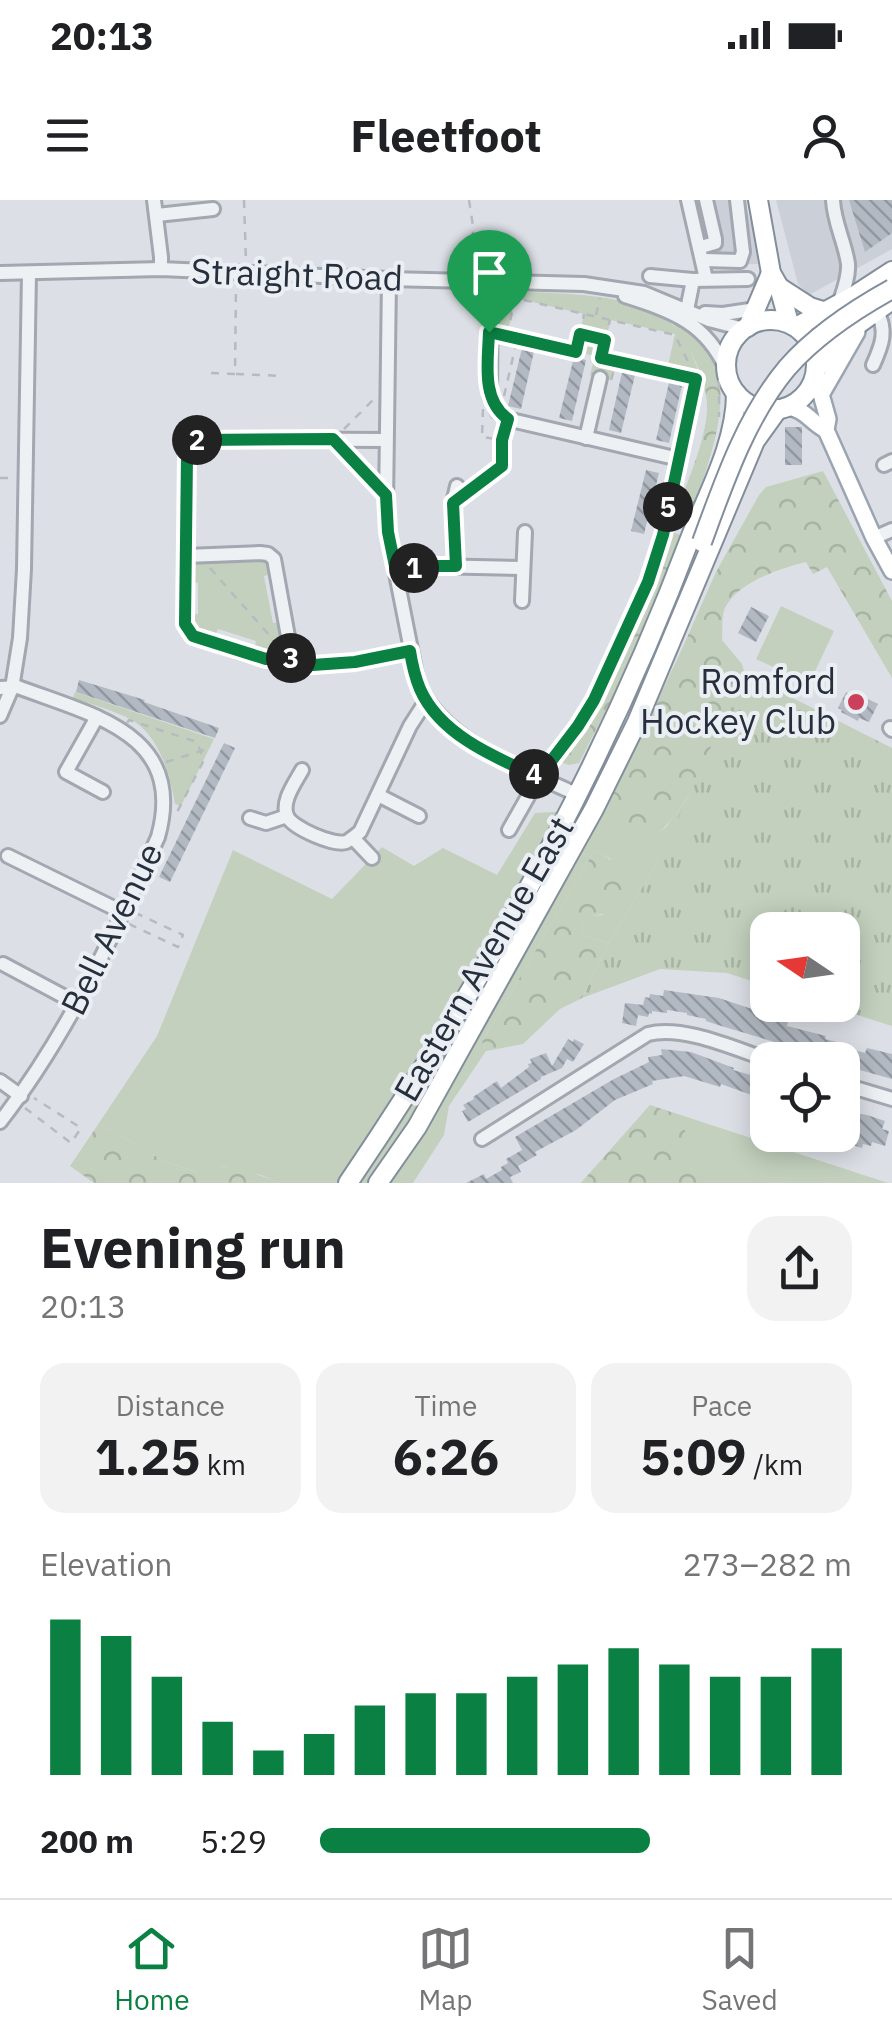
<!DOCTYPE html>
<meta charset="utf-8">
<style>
:root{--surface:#fff;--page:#f2f2f2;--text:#202124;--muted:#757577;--line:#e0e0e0;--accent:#0b8043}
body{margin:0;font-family:"IBM Plex Sans",sans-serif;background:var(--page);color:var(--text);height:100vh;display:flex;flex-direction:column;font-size:38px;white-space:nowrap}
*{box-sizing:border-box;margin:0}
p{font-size:32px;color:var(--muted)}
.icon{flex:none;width:55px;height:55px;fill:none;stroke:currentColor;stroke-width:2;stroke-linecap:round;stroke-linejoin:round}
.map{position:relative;height:983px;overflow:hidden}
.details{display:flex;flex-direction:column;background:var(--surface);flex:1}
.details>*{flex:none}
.needle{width:65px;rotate:283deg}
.controls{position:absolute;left:750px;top:712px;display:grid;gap:20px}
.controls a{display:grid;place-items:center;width:110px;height:110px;border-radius:20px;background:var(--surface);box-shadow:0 5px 25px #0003;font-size:50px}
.pin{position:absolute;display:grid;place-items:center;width:85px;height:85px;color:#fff;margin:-102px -42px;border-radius:50% 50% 50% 0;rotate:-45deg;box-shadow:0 0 10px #0007}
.pin .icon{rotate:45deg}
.km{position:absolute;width:50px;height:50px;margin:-25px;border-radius:50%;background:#222;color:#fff;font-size:28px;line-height:50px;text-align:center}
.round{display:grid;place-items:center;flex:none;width:105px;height:105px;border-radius:30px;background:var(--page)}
.overview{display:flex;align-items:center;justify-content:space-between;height:170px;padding:0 40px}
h1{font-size:55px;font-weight:700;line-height:75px}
.stats{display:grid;grid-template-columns:repeat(3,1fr);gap:15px;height:170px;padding:10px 40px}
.stats div{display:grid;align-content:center;border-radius:25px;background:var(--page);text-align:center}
.stats b{font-size:50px;font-weight:700}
.stats small{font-size:28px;font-weight:400}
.stats p{font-size:28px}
.chart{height:280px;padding:20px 40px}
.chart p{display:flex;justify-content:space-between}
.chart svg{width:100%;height:180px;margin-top:10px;stroke:var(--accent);stroke-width:6}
ul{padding:0 40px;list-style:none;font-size:32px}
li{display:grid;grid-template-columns:160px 120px 1fr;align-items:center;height:75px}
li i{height:25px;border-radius:12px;background:var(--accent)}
.status{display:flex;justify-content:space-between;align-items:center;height:70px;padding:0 50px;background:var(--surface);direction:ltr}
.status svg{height:28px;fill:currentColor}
header{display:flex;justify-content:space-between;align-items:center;height:130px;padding:0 40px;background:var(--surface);font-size:45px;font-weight:700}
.dock{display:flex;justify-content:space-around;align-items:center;height:140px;border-top:2px solid var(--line);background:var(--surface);font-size:28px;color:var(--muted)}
.dock a{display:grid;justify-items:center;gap:5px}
.dock .active{color:var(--accent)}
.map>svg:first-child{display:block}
</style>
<div class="status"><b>20:13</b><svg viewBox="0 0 49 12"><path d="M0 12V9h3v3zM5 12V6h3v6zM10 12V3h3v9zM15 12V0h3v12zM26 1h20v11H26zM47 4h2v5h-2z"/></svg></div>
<header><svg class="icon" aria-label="menu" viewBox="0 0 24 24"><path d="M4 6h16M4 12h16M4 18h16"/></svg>Fleetfoot<svg class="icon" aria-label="person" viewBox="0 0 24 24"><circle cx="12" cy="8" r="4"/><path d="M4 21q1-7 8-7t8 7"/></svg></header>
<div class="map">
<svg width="892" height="983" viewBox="0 0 892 983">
<defs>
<pattern id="forest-crowns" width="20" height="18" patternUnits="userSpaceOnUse" patternTransform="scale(2.5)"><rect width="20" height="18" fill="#c2d0bd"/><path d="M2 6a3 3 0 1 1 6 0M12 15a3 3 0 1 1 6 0" fill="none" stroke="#a7b3a3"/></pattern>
<pattern id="park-tufts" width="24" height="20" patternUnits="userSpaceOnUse" patternTransform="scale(2.5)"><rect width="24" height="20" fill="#c2d0bd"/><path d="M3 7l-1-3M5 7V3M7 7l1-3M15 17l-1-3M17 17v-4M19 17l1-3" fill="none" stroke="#a7b3a3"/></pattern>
<pattern id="building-back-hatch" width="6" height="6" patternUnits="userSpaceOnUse" patternTransform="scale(2.5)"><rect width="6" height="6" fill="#b3b9c2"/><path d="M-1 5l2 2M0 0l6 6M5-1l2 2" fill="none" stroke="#91979f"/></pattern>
</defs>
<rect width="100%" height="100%" fill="#dce0e6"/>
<!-- built -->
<g fill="#cacfd8">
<polygon points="682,0 744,0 754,33 758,64 698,65"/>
<polygon points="776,0 892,0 892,49 809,95 798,84"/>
</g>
<!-- green -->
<g fill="#c2d0bd">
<path d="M508,91C553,94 645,91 676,128C688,142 694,160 701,177L667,170L675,134L611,120L600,157L616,161L612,180L590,175L595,156L576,152L584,114L515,98L507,136L498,134L497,96L500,92Z"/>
<polygon points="266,358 272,363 274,373 264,376 273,423 282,422 284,443 277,453 254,451 256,441 218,429 214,438 194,432 188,414 198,414 198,383 189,382 191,366 196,361"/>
<polygon points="781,406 834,431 809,484 756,459"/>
<path d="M75,492L214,539L181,606L175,604C170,573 158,531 126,517C109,509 90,504 73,498Z"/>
<polygon points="689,596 656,665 609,743 581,735 585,716 603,715 611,659 594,651 482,842 486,851 449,906 444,935 413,983 279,983 261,975 224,966 196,972 162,960 99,923 157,836 233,650 332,699 382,647 414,666 443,648 497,675 535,613 606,609 652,638 666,627"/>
<polygon points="650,905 888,983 581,983"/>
</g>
<!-- forest -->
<g fill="url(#forest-crowns)">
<path d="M676,122C689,130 702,139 710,153C738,199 703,278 687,325L673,320C685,287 704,247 707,212C709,181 690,148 673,124Z"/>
<path d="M823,271L892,401V478L827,367L813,374L806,362C780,368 737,383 725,408C721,417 723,430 722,440L742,464L745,474C721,525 696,604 652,639L606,609L681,451L716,372L759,295L766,287Z"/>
<polygon points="670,331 683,336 621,481 579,563 569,565 558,561"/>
<path d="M594,651C620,663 628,671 628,700L618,711L585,717L581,735L609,743L582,798L560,809L523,844L486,851L482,842Z"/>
<polygon points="650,905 679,915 691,947 712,983 581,983"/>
<path d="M99,923L162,960L196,972C220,958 255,973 279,983H94L70,966Z"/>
</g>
<!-- park -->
<polygon fill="url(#park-tufts)" points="745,474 892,548 892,826 826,805 842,805 842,730 768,730 767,786 727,773 660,769 582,798 609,743 656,665"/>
<!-- building -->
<g fill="url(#building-back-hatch)">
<polygon points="849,0 892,0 892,33 865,52"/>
<polygon points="523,144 535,147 521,209 508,206"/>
<polygon points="574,157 586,160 572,221 559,218"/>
<polygon points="623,168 636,171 621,233 609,230"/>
<polygon points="670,178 683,181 669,243 656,240"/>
<rect x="785" y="227" width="17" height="38"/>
<polygon points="646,270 659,273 644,334 631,331"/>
<polygon points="751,407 769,416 756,442 738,433"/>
<polygon points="79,480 145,500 144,502 219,528 215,538 76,492"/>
<polygon points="846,492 866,502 868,499 878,504 869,522 859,518 858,521 841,512 842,510 838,508"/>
<polygon points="224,543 235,548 170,682 159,677"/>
<polygon points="664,790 719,798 788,821 787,826 826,836 825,839 844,844 843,847 865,853 867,848 892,854 892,879 842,865 842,860 829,860 804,853 805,851 718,825 706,821 706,819 687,815 687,813 667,810 667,813 652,811 652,814 649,813 648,817 638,815 636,826 622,823 625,803 643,805 645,797 649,798 650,794 663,796"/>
<polygon points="568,839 573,842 574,839 584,844 573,862 567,859 562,868 541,877 541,879 468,922 462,911 466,909 463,905 474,899 473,897 497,881 501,888 529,867 528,864 532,863 530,859 546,853 552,866"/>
<polygon points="661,849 691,852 734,868 733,870 768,880 768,901 721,884 720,887 684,876 652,881 653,884 615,900 576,930 535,952 537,955 518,966 521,972 510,977 513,983 466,983 484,974 486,979 502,970 501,967 508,963 506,959 522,950 515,937 614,879 649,862 648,857 662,855"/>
<polygon points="842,912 856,916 856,913 867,915 885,921 882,929 889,931 885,946 872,942 871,946 863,944 862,948 846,943 849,937 842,933"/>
</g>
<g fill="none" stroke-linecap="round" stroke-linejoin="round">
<defs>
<g id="minor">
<polyline points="154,0 161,57 161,69"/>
<polyline points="688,0 706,79"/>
<path d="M833,0C834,23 845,42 848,64C849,77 843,92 839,104"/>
<polyline points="157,15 213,9"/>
<polyline points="701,47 715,43 715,39 706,0"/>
<polyline points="704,60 740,61 743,52 737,0"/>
<polyline points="0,73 161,69 389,79 584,84 644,93 709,120 744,129"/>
<polyline points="650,76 693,80 748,79"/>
<path d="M389,79L386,304L388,333L418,485C448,545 521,568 578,595"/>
<polyline points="491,82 490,196 498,212 507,219 679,259"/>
<path d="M625,96C672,111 707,123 727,171"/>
<polyline points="687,110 693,80"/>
<polyline points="705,113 723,114 756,109"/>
<path d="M873,165C882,145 888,130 876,110"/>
<polyline points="586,238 600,178"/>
<polyline points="884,265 892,261"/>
<polyline points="874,338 892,330"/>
<path d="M186,356L260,353L268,354L274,359L289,442C286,451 283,457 273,458C259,461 209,441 193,435L185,424L187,256L190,245L198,240L207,239L386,240"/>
<polyline points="456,366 453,303 457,286"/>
<polyline points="396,371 430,366 523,368"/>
<polyline points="522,401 525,332"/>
<path d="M0,488L18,487C91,515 187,533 158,637C113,736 67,836 0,922"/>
<polyline points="0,516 12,488 20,438 24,369 29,73"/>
<polyline points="97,517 66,572 103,592"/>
<polyline points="890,528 892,530"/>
<path d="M302,570C295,583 281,601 287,616C292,628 334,646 346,642C349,641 357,634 360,632L410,526L426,501"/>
<polyline points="378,595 419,616"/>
<polyline points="250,618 266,623 287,616"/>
<polyline points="509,630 539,577 578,526 594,499 649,382 663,335 696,179"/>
<polyline points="353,638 372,658"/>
<polyline points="8,656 122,712"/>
<polyline points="3,764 78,804"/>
<polyline points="0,881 21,896"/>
<polyline points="842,884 892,899"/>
<path d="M482,939L648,834C684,825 735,849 769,860"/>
</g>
<g id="major">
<polyline points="815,173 828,219 826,230 874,338 892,371"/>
<polyline points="822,193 857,132"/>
<path d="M786,207C805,208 811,223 826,230"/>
</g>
<g id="highway">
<polyline points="758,0 771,73 779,87 789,123"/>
<polyline points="779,87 810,107 823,111"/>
<circle cx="771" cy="165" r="45"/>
<polyline points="748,127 771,73"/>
<polyline points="796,127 852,97 892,71"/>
<polyline points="817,168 853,128 892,100"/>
<path d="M348,983C485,781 605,565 691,336C709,291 736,243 736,193"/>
<polyline points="378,983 417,927 594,609 637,522 755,241 778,209"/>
</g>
</defs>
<!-- minor casing -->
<use href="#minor" stroke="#a2a7b0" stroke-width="18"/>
<!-- major casing -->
<use href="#major" stroke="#9ba5b1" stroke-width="20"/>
<!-- highway casing -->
<use href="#highway" stroke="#838e9c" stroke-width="22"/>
<!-- path -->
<g stroke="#b6bbc0" stroke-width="2.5" stroke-dasharray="8 8" stroke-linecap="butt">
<polyline points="244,0 246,63"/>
<polyline points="469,0 473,26 472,68"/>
<polyline points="596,115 600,98"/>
<polyline points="500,135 683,176"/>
<polyline points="581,135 603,139"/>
<polyline points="507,136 515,98 675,135 691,168"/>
<polyline points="576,150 584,114"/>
<polyline points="601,156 610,120"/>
<polyline points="211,173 235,174 236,85"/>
<polyline points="236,174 284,176"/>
<polyline points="611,180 616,164"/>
<polyline points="719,180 719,217"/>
<polyline points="504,196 517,140"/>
<polyline points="483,209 482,237 502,240 504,232"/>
<polyline points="344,229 377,196"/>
<polyline points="345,252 374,283"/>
<polyline points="0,278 13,278"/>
<polyline points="466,293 502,266 502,240"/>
<polyline points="210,368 277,444"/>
<polyline points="293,461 299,466 355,462 402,452"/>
<polyline points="127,523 129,520 197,542 204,560 174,618"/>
<polyline points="166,562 210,548"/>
<polyline points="129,724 178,747 183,735 138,714"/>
<polyline points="25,908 71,943 81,928 34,898"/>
</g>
<!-- minor -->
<use href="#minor" stroke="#eef1f4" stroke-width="12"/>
<!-- major -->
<use href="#major" stroke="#fff" stroke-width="15"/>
<!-- highway -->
<use href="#highway" stroke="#fff" stroke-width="18"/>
<defs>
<path id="highway-bridge" d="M702,342C724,282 746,217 787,168C816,135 854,110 892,89"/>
</defs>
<!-- highway-bridge casing -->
<use href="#highway-bridge" stroke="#838e9c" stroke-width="22" stroke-linecap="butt"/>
<!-- highway-bridge -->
<use href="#highway-bridge" stroke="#fff" stroke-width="18"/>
</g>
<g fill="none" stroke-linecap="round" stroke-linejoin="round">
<defs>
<path id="route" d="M489,132L576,152L580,134L605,140L601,158L696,179L663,335L648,382L594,500L578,526L539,577C496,558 440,535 420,489C415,477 412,464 410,451L355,462L299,466L285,452L275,458L266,459L193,436L185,424L187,256L190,245L198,240L333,239L386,295L388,332L396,371L430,366H456L453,303L502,266V240L508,219C481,200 488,162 489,132Z"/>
</defs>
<!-- route casing -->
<use href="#route" stroke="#fff" stroke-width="20"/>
<!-- route -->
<use href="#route" stroke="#0b8043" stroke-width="12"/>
</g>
<!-- markers -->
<circle fill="#cb415b" stroke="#ebeff4" stroke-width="4" cx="856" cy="502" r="10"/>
<g text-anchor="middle" stroke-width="8" stroke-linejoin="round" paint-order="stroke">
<!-- street labels -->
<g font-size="35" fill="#262f3c" stroke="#ebeff4">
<text transform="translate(297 75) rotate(2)" y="12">Straight Road</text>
<text transform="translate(112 729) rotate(-64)" y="12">Bell Avenue</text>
<text transform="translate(484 759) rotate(-60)" y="12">Eastern Avenue East</text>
</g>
<!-- poi labels -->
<g font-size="35" fill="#262f3c" stroke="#ebeff4" text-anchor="end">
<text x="836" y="494">Romford<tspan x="836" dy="40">Hockey Club</tspan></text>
</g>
</g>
</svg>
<div class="controls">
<a><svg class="needle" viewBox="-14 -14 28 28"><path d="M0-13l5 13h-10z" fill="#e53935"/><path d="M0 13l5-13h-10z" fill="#757577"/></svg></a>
<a><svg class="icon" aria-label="locate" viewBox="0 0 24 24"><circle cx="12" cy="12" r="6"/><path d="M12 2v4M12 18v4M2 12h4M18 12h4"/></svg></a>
</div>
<div class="pin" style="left:489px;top:132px;background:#1e9e55"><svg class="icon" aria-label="arrive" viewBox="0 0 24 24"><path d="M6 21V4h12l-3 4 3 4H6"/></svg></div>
<b class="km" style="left:414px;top:368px">1</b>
<b class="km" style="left:197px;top:240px">2</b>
<b class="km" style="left:291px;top:458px">3</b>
<b class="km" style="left:534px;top:574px">4</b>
<b class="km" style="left:668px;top:307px">5</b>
</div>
<section class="details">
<div class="overview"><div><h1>Evening run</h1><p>20:13</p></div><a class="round"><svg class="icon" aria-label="share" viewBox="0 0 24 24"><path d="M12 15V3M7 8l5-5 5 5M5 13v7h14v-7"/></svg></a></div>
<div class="stats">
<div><p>Distance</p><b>1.25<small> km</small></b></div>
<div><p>Time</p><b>6:26</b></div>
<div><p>Pace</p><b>5:09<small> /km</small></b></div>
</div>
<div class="chart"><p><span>Elevation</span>273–282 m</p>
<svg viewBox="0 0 160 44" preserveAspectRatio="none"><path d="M5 44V6M15 44V10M25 44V20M35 44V31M45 44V38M55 44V34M65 44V27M75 44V24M85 44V24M95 44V20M105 44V17M115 44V13M125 44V17M135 44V20M145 44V20M155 44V13"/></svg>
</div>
<ul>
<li><b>200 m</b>5:29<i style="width:62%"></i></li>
</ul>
</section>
<nav class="dock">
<a class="active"><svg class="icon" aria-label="home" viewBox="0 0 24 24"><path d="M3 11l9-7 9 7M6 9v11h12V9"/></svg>Home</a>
<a><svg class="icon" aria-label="map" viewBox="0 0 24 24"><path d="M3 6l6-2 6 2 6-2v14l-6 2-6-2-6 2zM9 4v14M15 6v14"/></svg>Map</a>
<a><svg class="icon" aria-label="saved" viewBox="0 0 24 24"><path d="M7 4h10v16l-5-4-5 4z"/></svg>Saved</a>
</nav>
